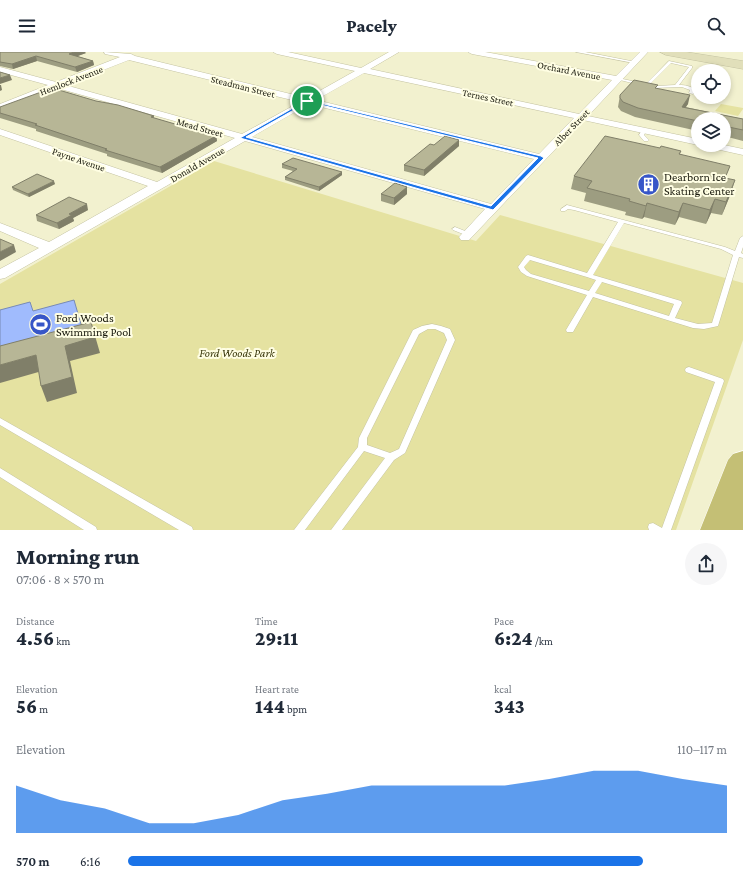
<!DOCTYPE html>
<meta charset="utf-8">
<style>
:root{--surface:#fff;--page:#f6f6f7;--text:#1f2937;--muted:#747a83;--accent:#1a73e8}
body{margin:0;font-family:"Crimson Pro",serif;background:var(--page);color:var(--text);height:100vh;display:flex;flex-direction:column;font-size:15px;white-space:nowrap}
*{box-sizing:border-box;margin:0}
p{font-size:13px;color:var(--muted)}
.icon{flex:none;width:22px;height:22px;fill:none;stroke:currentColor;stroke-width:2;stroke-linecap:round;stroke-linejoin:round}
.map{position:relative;height:478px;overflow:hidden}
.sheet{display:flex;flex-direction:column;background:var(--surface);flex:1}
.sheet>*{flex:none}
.fabs{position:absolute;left:691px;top:12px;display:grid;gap:8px}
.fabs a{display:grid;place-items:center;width:40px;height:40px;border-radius:50%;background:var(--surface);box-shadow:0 2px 6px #0003;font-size:20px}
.pin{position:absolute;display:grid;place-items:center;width:34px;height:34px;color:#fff;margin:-17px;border:2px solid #fff;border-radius:50%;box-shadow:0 1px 4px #0007}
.round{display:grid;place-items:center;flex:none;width:42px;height:42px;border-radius:21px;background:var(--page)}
.headline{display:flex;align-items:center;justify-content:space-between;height:68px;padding:0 16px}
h1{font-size:22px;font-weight:800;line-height:30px}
.figures{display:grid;grid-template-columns:repeat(3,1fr);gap:6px;height:68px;padding:4px 16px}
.figures div{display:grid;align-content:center}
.figures b{font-size:20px;font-weight:800}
.figures small{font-size:11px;font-weight:400}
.figures p{font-size:11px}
.chart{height:112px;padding:8px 16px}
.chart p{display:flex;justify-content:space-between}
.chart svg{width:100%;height:72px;margin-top:4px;fill:var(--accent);opacity:.7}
ul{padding:0 16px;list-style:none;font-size:13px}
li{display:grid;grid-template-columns:64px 48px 1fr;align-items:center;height:30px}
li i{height:10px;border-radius:5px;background:var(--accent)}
header{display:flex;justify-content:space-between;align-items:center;height:52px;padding:0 16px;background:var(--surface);font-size:18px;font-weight:800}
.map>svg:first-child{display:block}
</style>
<header><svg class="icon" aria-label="menu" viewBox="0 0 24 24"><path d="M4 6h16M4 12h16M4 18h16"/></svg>Pacely<svg class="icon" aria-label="search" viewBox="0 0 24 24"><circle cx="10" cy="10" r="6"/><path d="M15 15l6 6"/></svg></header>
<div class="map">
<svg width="743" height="478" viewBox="0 0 743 478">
<rect width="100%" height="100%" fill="#f2f1cf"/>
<!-- green -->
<g fill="#e5e2a1">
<polygon points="721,52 743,56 743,57 738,64 715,59"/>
<polygon points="214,109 476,189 500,163 743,231 743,288 676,478 0,478 0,232"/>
</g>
<!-- water -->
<polygon fill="#a0bbfd" stroke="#778ab5" points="74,248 85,286 0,310 0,258 30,250 33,259"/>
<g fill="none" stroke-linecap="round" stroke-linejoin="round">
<defs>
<g id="lane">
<polygon points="576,0 585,0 636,10 634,11"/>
<path d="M669,9L692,14V16L679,33C685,33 691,34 695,38L693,42L689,41L690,38L682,35L652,36L616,27L618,26L646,32ZM671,11L689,15L675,33L657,34L649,33Z"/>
<polygon points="642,78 646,79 644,83 649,88 648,89 644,89 639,83"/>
<path d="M567,153L725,195L735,199L740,186L743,184V195L741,201L743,202V206L739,205L718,274L704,277L693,276L593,245L573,280H567L566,278L587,243L527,224L521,220L518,215L526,204L528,203L587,221L618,170L574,158L568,157L565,159H561V157ZM624,171L721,197L733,203L712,271L698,272L675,266L682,251L681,249L593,223ZM530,208L587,225L596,228L589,239L531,222L526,218L524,215ZM602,230L674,252L669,264L595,241Z"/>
<polygon points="455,175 470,181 471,182 468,184 453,178 452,177"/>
<path d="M432,272L441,274L450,277L455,288L405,401L394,408L342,478H331L385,406L364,399L305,478H294L358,395L359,386L413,278L422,274ZM435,277L444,281L447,288L399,397L390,401L367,393V386L419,282L428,277Z"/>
<polygon points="689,315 723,327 724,329 671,478 649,478 648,475 649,472 653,471 662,476 715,330 686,320 685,318 686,316"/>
<polygon points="0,366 192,475 193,478 179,478 0,373"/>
<polygon points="0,416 96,475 97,478 84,478 0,425"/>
</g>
<g id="street">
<path d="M104,0L131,2L135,4L307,46L355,19L277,2L273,0H288L361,16L389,0H399L370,17L579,62L612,28L472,2L468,0H485L616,24L640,0H648L588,64L698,87V93L583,68L469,188H461L459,185L485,157L245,89L5,226L0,227V217L39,196L0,179V171L49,190L148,134L0,83V77L157,130L235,86L57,36L0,58V52L48,33L0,20V15L56,30L120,5L105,2ZM129,8L300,50L242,82L65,33ZM364,21L574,66L539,102L316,48ZM309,52L534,107L491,152L252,85Z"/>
<polygon points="706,93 724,93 743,97 743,103 707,95"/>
</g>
<polygon id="secondary" points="660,0 686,0 743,9 743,17 666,3"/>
<polygon id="primary" points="743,399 743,478 700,478 728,408 733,402"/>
</defs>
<!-- lane casing -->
<use href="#lane" stroke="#c4c3a2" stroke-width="1"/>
<!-- street casing -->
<use href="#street" stroke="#c4c3a2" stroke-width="1"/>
<!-- secondary casing -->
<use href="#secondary" stroke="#c4c3a2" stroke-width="1"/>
<!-- primary casing -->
<use href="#primary" stroke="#fff" stroke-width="1"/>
<!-- lane -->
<use href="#lane" fill="#fff" fill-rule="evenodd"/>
<!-- street -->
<use href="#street" fill="#fff" fill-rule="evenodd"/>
<!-- secondary -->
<use href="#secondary" fill="#e1dfba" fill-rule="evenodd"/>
<!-- primary -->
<use href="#primary" fill="#c4bf75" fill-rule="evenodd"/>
</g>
<!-- wall -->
<g fill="#9d9d81">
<polygon points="0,0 86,1 77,4 93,9 94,13 77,20 37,9 13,17 0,14"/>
<polygon points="657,37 688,52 685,55 743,67 743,89 724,84 724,67 698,67 698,79 635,65 621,59 618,55 620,43"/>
<polygon points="96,49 154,64 154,66 216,84 217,89 162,121 107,104 107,102 36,79 36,77 0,66 0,55"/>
<polygon points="434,93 459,94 424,124 404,119 404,113"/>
<polygon points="660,96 681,99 680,102 726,126 731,141 722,163 711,161 706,172 679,165 675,173 644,165 642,167 625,163 626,160 584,149 586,141 571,137 574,124"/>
<polygon points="282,112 342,120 342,123 319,139 285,128 285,125 293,119 282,116"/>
<polygon points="55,132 29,145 13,138 12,135"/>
<polygon points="407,135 407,142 394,153 381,149 381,142"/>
<polygon points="88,158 73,166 74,169 59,177 37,169 36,163"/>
</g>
<!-- shaded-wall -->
<g fill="#807f69">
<polygon points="74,0 85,0 86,1 70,7 69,2"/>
<polygon points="36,4 37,9 13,17 12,12"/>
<polygon points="93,9 94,13 77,20 75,15"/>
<polygon points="10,23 12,28 0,32 0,26"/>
<polygon points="0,33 1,33 2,38 0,39"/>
<polygon points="690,43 688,52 680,64 682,55"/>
<polygon points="216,84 217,89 162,121 160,115"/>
<polygon points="459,88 459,94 424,124 424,118"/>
<polygon points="342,120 342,123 319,139 319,135"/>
<polygon points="735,128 731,141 722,163 726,150"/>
<polygon points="54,129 55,132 29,145 28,142"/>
<polygon points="407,135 407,142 394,153 394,146"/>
<polygon points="715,147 711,161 706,172 710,158"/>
<polygon points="647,151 644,165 642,167 646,154"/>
<polygon points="683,151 679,165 675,173 679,160"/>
<polygon points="87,152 88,158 73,166 74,169 59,177 57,171 69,162"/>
<polygon points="14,193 16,200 0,209 0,200"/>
<polygon points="91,270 100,301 70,309 77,341 47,350 41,334 65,294"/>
<polygon points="36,303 42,319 0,331 0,313"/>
</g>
<!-- building -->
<g fill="#b7b696" stroke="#807f69">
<polygon points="0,0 74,0 69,2 93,9 75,15 36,4 12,12 0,10"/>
<polygon points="0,20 10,23 0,26"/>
<polygon points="634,28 658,33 655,36 690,43 682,55 743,67 743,78 724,74 724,67 698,67 698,69 638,56 623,50 620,46 620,43"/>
<polygon points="52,36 96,49 118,53 154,64 151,65 216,84 160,115 105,98 107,97 35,73 37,72 0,61 0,55"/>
<polygon points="445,84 459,88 424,118 404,113 430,92 434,93"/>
<polygon points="605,84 660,96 661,94 681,99 679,102 730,114 725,126 735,128 726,150 715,147 710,158 683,151 679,160 647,151 646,154 629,149 630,147 587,136 592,129 574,124"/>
<polygon points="293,106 342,120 319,135 285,125 297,117 282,112"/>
<polygon points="37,122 54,129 28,142 12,135"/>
<polygon points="395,131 407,135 394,146 381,142"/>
<polygon points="69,145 87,152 69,162 72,163 57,171 36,163"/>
<polygon points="0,187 14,193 0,200"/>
<polygon points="91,270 95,285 65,294 72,325 41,334 36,303 0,313 0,294"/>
</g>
<!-- route -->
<path fill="#1a73e8" stroke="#fff" fill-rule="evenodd" d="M307,48L541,104L544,106L493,158L240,86ZM308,50L313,51L538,106L491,154L246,85Z"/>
<!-- icons -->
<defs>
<symbol id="building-disc" viewBox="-11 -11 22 22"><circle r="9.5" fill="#3756c8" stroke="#fffee3"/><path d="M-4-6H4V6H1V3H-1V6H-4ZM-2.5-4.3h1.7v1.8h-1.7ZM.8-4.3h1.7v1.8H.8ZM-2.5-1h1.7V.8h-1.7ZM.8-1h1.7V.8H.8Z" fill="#fff"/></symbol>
<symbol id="stadium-disc" viewBox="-11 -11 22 22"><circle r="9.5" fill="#3756c8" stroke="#fffee3"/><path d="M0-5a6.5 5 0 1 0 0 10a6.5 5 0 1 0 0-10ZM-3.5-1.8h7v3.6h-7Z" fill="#fff"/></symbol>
</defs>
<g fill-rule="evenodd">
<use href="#building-disc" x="636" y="120" width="25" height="25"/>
<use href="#stadium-disc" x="28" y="260" width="25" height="25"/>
</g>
<g text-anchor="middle" stroke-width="4" stroke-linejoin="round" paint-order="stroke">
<!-- far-street labels -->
<g font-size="10" fill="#18180c" stroke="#fffee3">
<text transform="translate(569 18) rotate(11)" y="4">Orchard Avenue</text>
<text transform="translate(71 28) rotate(-21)" y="4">Hemlock Avenue</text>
<text transform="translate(243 34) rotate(14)" y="4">Steadman Street</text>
<text transform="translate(488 45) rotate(12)" y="4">Ternes Street</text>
<text transform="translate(200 75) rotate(16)" y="4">Mead Street</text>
<text transform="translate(571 75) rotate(-46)" y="4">Alber Street</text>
<text transform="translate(79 107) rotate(19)" y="4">Payne Avenue</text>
<text transform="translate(197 112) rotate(-30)" y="4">Donald Avenue</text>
</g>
<!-- poi labels -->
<g font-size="12" fill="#18180c" stroke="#fffee3" text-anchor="start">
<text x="664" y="129">Dearborn Ice<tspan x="664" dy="14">Skating Center</tspan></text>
<text x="56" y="270">Ford Woods<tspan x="56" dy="14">Swimming Pool</tspan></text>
</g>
<!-- park labels -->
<g font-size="12" font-style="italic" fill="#3c3a0e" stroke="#fffee3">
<text x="237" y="305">Ford Woods Park</text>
</g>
</g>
</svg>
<div class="fabs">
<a><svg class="icon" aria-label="locate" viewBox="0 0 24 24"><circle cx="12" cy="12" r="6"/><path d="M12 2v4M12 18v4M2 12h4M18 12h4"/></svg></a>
<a><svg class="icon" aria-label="layers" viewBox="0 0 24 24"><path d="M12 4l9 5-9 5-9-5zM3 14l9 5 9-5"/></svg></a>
</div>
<div class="pin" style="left:307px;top:49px;background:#1e9e55"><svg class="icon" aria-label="arrive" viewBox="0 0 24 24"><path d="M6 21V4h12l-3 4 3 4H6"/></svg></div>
</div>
<section class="sheet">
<div class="headline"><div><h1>Morning run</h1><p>07:06 · 8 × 570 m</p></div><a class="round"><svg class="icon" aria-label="share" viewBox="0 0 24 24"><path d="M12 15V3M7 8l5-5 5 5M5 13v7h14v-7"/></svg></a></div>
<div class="figures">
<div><p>Distance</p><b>4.56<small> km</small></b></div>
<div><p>Time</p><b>29:11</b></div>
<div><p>Pace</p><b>6:24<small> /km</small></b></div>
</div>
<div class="figures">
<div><p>Elevation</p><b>56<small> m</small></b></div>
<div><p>Heart rate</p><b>144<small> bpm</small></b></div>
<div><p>kcal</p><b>343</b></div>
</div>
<div class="chart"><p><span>Elevation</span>110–117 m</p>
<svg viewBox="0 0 160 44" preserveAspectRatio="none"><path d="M0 44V15L10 24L20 29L30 38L40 38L50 33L60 24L70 20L80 15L90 15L100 15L110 15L120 11L130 6L140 6L150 11L160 15V44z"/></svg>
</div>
<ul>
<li><b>570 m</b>6:16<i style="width:86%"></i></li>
</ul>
</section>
